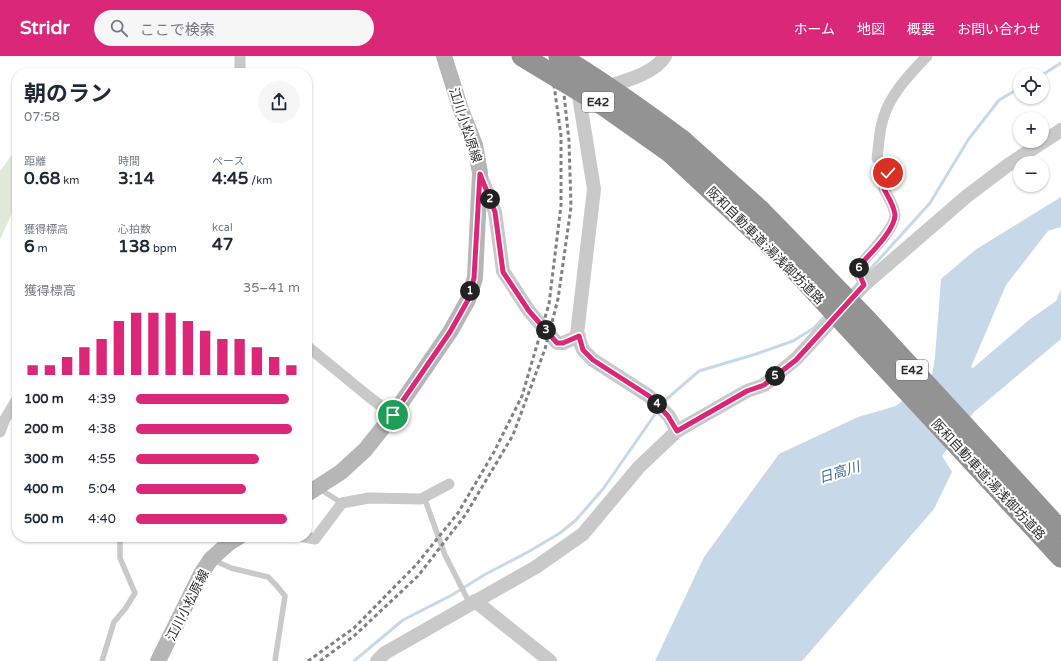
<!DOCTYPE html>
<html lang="ja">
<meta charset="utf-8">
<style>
:root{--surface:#fff;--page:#f6f6f7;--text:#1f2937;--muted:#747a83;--accent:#db2777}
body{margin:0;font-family:"Varela Round","Noto Sans JP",sans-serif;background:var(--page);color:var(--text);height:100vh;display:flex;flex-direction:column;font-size:15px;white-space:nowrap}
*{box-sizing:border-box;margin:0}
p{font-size:13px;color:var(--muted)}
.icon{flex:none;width:22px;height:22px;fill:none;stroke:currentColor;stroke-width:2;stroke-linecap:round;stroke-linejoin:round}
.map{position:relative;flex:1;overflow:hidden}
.side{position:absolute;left:12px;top:12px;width:300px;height:474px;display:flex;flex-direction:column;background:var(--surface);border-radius:16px;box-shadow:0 1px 3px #0004}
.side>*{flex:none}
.controls{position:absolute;left:1013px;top:12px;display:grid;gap:8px}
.controls a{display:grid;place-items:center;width:36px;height:36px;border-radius:50%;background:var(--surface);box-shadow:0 1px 3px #0004;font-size:20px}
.pin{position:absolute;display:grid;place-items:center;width:34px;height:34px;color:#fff;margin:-17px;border:2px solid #fff;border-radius:50%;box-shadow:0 1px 4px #0007}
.km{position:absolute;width:20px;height:20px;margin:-10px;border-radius:50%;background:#222;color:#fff;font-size:11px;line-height:20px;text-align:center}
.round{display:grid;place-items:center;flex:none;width:42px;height:42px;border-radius:21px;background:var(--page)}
.overview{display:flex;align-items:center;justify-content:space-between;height:68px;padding:0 12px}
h1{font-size:22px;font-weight:700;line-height:30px}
.metrics{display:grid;grid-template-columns:repeat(3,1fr);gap:6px;height:68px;padding:4px 12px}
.metrics div{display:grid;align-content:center}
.metrics b{font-size:17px;font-weight:700}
.metrics small{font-size:11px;font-weight:400}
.metrics p{font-size:11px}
.chart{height:112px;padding:8px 12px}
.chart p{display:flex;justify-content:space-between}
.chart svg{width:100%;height:72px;margin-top:4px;stroke:var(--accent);stroke-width:6}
ul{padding:0 12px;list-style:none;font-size:13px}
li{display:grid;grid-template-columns:64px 48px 1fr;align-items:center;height:30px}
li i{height:10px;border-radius:5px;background:var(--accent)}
header{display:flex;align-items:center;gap:24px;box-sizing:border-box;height:56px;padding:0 20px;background:var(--accent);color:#fff}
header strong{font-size:19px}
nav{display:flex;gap:22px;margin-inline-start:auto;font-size:14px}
.search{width:280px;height:36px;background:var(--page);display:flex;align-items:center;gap:10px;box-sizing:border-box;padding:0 14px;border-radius:22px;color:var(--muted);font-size:15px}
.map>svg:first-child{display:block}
</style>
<header>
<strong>Stridr</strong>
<div class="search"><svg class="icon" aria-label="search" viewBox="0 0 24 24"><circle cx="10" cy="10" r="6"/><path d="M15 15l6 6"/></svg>ここで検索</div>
<nav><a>ホーム</a><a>地図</a><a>概要</a><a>お問い合わせ</a></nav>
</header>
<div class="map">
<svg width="1061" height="605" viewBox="0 0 1061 605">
<rect width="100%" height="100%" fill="#fff"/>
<!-- green -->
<polygon fill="#e1e9da" points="17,97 17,146 0,184 0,115 12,99"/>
<!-- water -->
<polygon fill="#c7d9e8" points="1061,141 1061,171 1048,175 1006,229 971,311 973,312 1029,264 1056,245 1061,234 1061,283 974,356 942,400 952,416 934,453 802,605 655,605 704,501 779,398 858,361 896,350 932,320 935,301 941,223 975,194"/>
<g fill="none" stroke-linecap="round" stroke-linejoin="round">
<!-- stream -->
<g stroke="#c7d9e8" stroke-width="3">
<polyline points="1042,19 1061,7"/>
<polyline points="864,220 930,147 968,84 999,44 1020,32"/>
<polyline points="662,347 699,315 756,298 793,285 814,272 826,259"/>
<polyline points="354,605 403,564 452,539 484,519 528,496 560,477 576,464 603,433 658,354"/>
</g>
<!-- service -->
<g stroke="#c9c9c9" stroke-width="5.5">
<polyline points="307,425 342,447"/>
<polyline points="424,441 445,499 470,548"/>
<polyline points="213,504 231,512 268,521 276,529 285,540 275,605"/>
<polyline points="102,605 114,566 125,553 135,537 120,502 120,481"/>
</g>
<!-- minor -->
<g stroke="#c9c9c9" stroke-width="11">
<polyline points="240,17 240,0"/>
<path d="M864,229L858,215L859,210C868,199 895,173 895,159C894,149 888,141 884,133L888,117L877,102C879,89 879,76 883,63C890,38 910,18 927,0"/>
<polyline points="307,290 368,340 393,359"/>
<polyline points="0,376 5,363 17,343"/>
<polyline points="304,481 315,483 342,447 369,442 421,443 449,428"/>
</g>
<!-- tertiary -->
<g stroke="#c9c9c9" stroke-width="14">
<polyline points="577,28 594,133 577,278 583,294 593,304 649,340 669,360 677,375"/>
<path d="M602,32C621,26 655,18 665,0"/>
<polyline points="480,118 495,156 503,215 529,255 557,287 563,287 579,280"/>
<polyline points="475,545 550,605"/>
<polyline points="377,605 385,597 536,511 583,478 639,411 677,375 747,335 764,329 796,303 864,229 967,140 1008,109 1061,74"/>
</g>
<!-- secondary -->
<g stroke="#b6b6b6" stroke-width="16">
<polyline points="307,438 341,416 365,394 393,359 450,276 468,244 475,222 480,117 475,89 461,54 444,0"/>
<polyline points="158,605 201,518 211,503 229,487 239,481"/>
</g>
<!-- motorway -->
<g stroke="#939393" stroke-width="21">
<polyline points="683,85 761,155"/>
<polyline points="671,97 787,205"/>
</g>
<!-- rail -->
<g stroke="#818181" stroke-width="3" stroke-dasharray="4 3" stroke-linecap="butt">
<polyline points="308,605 354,572 416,509 458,457 494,396 522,340 549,248 561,149 561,80 550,0"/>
<polyline points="320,605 354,580 418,520 466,458 513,379 545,293 558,243 571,151 569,85 560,0"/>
</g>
<!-- motorway-bridge -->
<g stroke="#939393" stroke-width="21">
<polyline points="522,0 603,49 671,97"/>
<path d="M559,0C602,26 643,55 683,85"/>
<polyline points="761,155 867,264 1061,475"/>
<polyline points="787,205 1061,501"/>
</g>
</g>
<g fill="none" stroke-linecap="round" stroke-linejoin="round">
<defs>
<path id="route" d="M393,359L450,276L468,244L474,222L480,118L495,156L503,216L529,255L557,287H563L579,280L583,294L593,304L649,340L668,360L677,375L747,335L764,329L796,304L864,229L858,215L859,210C869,199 895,174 895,159C894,149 888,141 884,133L888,117"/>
</defs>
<!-- route casing -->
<use href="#route" stroke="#fff" stroke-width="8"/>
<!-- route -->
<use href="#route" stroke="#db2777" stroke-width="5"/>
</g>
<g text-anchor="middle" stroke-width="4" stroke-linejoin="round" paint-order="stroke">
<!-- shield labels -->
<g fill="#fff" stroke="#6b6b6b" stroke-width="1">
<rect x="582" y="36" width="32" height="20" rx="3"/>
<rect x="896" y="304" width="32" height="20" rx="3"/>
</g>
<g font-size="12" font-weight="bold" fill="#2c2c2c">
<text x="598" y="50">E42</text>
<text x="912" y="318">E42</text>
</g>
<!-- street labels -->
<g font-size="13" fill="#2c2c2c" stroke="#fff">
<text transform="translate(466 69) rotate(72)" y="5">江川小松原線</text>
<text transform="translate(766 189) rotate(45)" y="5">阪和自動車道;湯浅御坊道路</text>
<text transform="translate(989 423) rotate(47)" y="5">阪和自動車道;湯浅御坊道路</text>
<text transform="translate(187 549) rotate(-63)" y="5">江川小松原線</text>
</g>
<!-- water labels -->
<g font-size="14" font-style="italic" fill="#406888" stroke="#fff">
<text transform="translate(839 416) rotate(-17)" y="5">日高川</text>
</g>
</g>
</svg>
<div class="controls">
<a><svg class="icon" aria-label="locate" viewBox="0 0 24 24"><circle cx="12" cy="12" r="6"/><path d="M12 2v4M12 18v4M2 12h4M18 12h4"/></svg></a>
<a>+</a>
<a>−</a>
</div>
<div class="pin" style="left:393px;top:359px;background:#1e9e55"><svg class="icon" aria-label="arrive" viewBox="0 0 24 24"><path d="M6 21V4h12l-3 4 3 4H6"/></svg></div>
<div class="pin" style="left:888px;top:117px;background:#d93025"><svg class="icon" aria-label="check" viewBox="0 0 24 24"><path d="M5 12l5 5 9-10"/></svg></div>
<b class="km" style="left:470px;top:235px">1</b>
<b class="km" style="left:490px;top:143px">2</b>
<b class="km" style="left:546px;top:274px">3</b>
<b class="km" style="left:657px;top:348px">4</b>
<b class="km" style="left:775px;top:320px">5</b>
<b class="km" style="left:859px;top:212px">6</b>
<section class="side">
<div class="overview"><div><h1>朝のラン</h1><p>07:58</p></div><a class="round"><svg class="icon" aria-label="share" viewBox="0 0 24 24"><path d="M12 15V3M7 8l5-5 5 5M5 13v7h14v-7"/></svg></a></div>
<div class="metrics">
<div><p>距離</p><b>0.68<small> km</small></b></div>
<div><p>時間</p><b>3:14</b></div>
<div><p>ペース</p><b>4:45<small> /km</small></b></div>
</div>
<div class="metrics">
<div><p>獲得標高</p><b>6<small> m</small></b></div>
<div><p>心拍数</p><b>138<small> bpm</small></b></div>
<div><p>kcal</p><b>47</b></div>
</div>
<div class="chart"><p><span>獲得標高</span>35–41 m</p>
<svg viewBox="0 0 160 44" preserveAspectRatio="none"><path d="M5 44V38M15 44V38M25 44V33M35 44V27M45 44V22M55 44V11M65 44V6M75 44V6M85 44V6M95 44V11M105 44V17M115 44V22M125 44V22M135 44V27M145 44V33M155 44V38"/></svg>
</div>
<ul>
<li><b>100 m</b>4:39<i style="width:93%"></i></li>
<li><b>200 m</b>4:38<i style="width:95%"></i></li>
<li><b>300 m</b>4:55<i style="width:75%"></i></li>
<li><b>400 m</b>5:04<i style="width:67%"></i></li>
<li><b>500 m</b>4:40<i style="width:92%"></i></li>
</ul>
</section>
</div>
